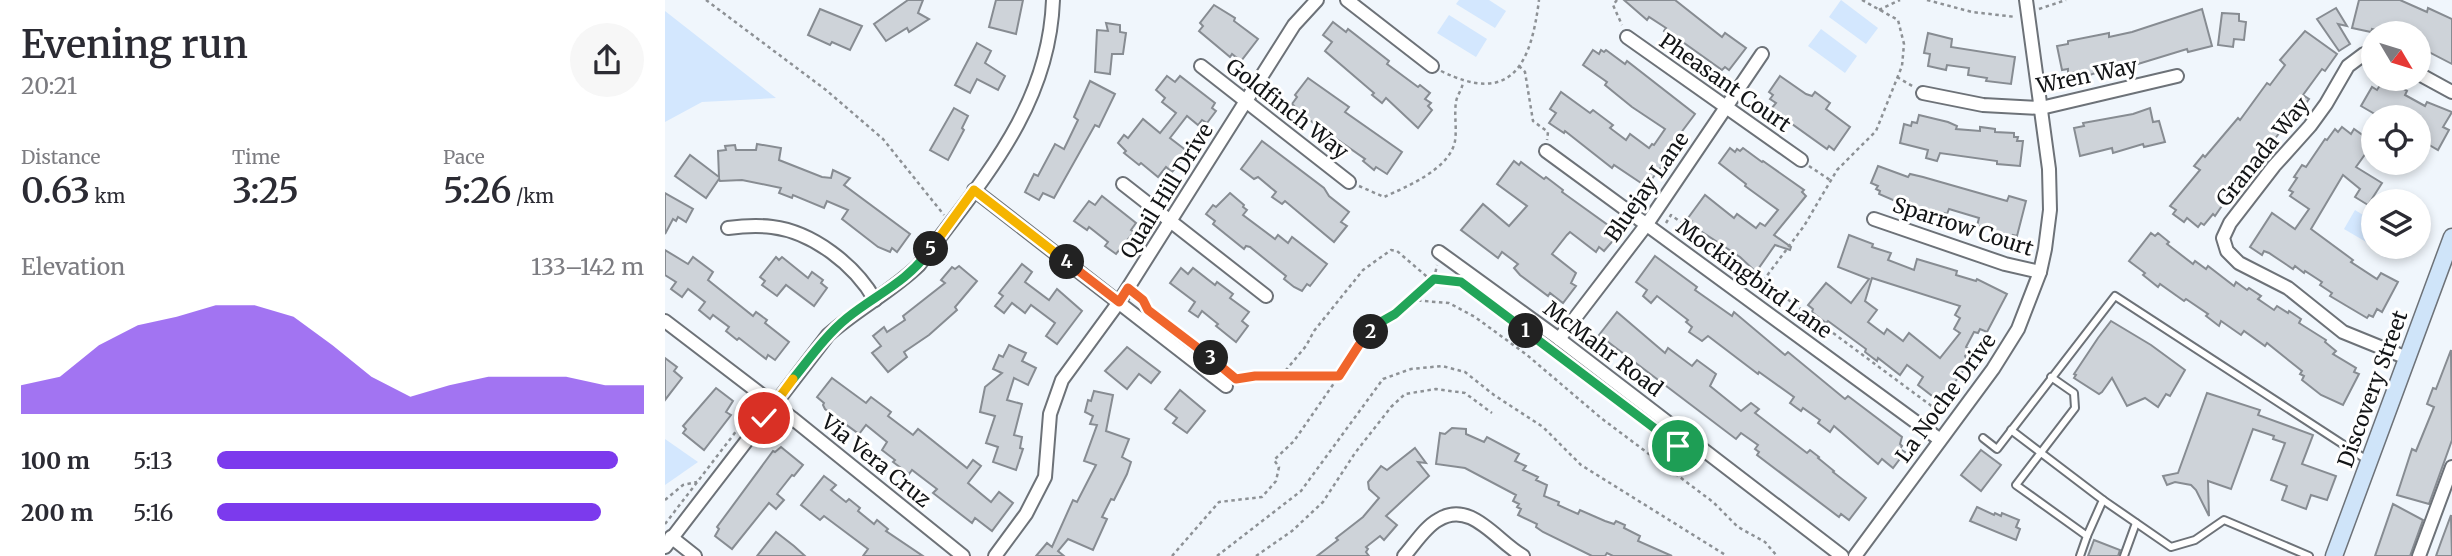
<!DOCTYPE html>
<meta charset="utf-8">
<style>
:root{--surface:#fff;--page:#f7f7f7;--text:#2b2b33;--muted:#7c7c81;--accent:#7c3aed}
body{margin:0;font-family:Merriweather,serif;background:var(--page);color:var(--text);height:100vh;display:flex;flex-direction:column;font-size:26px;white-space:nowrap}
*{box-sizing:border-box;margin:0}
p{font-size:23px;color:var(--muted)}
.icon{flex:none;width:38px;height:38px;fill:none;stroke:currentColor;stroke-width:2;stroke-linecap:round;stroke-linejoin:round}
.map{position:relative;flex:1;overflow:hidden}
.side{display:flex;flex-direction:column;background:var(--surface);width:665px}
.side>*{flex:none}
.needle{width:46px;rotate:128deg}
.fabs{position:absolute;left:1696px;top:21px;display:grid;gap:14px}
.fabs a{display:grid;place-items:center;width:70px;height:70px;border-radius:50%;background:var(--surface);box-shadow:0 4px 10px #0003;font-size:35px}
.pin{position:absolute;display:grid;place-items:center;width:60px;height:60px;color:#fff;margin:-30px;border:4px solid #fff;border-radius:50%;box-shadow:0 2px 7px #0007}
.km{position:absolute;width:35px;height:35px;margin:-18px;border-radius:50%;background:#222;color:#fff;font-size:19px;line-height:35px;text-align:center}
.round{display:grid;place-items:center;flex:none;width:74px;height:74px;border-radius:37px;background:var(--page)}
.head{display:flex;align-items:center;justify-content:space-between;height:119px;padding:0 21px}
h1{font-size:38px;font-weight:600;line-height:52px}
.metrics{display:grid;grid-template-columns:repeat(3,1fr);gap:10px;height:119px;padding:7px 21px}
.metrics div{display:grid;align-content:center}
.metrics b{font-size:35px;font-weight:600}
.metrics small{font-size:19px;font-weight:400}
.metrics p{font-size:19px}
.chart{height:196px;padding:14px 21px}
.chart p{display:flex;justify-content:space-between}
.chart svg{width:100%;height:126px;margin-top:7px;fill:var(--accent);opacity:.7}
ul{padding:0 21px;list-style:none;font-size:23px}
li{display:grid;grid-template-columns:112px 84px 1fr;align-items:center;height:52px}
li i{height:18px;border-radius:9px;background:var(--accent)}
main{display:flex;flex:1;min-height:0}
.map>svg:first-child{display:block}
</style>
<main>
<section class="side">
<div class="head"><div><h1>Evening run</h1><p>20:21</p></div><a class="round"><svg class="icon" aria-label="share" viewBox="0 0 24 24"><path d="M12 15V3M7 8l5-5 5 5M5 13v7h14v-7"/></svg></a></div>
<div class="metrics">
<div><p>Distance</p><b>0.63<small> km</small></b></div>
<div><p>Time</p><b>3:25</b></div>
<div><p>Pace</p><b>5:26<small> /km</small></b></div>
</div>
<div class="chart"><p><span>Elevation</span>133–142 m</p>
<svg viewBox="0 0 160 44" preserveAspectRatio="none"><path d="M0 44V34L10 31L20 20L30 13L40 10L50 6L60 6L70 10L80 20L90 31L100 38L110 34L120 31L130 31L140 31L150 34L160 34V44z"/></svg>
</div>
<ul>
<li><b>100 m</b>5:13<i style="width:94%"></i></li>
<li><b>200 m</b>5:16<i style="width:90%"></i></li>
</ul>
</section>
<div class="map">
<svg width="1787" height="556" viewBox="0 0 1787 556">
<rect width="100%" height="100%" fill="#f0f6fc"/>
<!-- green -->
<g fill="#d3e7fe">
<polygon points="794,0 824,0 841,11 830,28 791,4"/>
<polygon points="1176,0 1213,28 1201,44 1164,17"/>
<polygon points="0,11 111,98 37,102 0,122"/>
<polygon points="784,15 822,39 811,57 772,33"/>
<polygon points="1156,29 1192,56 1180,73 1143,46"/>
<polygon points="1690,210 1708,221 1708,246 1679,229"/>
<polygon points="0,439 33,462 0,485"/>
</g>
<!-- building -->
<g fill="#ced3d9" stroke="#878c92" stroke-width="2" fill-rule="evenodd">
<polygon points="243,0 258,0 253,13 264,19 244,32 242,28 221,41 209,24"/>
<polygon points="331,0 358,0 351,34 324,27"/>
<polygon points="959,0 1010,0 1057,37 1060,33 1081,48 1064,70 1060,67 1057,70 1012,38 1011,40 999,31 1001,28 984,17 982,20"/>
<polygon points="1694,0 1735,0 1762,12 1763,8 1787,19 1787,64 1754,47 1754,33 1723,33 1707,29 1706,32 1687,28"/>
<polygon points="549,5 570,18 569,21 593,39 576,61 567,54 565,57 534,31 538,26 535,23"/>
<polygon points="1671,8 1682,26 1673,24 1685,44 1674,51 1652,19"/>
<polygon points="155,9 197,26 185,50 167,42 165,45 143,35"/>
<polygon points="1537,9 1547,46 1523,52 1522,49 1473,64 1472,61 1442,66 1443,69 1412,79 1410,72 1403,73 1403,69 1397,70 1392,46 1403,44 1403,41 1444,33 1444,37 1467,32"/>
<polygon points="1557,13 1574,14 1574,21 1581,22 1579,40 1569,39 1568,47 1553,45"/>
<polygon points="668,22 681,32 683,29 724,61 722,64 753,87 755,85 765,93 760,99 766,103 763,106 767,110 753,128 721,98 717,103 707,95 709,93 660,51 667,42 658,35"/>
<polygon points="441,23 455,25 455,32 461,33 458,54 447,54 445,74 430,72 432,30 443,31"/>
<polygon points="1640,31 1672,54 1660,71 1657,69 1638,95 1644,99 1636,110 1633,108 1606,144 1603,142 1585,166 1587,168 1578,180 1576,178 1550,216 1548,214 1539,225 1536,223 1533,227 1522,218 1519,222 1508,214 1511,210 1505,206 1535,170 1529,166 1538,155 1540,157 1573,118 1575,120 1602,83 1605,85 1620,65 1615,60"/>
<polygon points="1263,33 1287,39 1286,47 1350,57 1346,84 1321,81 1322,78 1303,75 1304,68 1282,65 1281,70 1263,66 1265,54 1259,53"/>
<polygon points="312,43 326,51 320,63 340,76 333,90 312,79 305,93 290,85"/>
<polygon points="928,50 934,54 936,50 939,52 941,50 960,64 962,61 1030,114 1000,154 1004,157 986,180 984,179 979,185 949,165 947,168 900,131 899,133 884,123 891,113 885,109 896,92 925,113 928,110 948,125 945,128 961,140 965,134 984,148 987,144 989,145 1000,129 967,107 940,85 942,82 918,65"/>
<polygon points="502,76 510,82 515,76 550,103 547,108 551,111 542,123 537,120 533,125 522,116 505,138 522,151 518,155 520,156 507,172 501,167 493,177 476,163 474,165 459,153 461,151 453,143 459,135 463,138 478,119 495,133 511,113 497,102 500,98 491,90"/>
<polygon points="1115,76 1141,94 1147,96 1150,92 1165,103 1161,109 1185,127 1169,150 1164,146 1162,149 1106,109 1111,103 1105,99 1108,95 1104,92"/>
<polygon points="643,78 684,107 680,112 737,152 722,174 711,167 709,170 698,161 700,159 643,119 627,104 632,97 630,95"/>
<polygon points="1719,79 1726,79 1732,82 1730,84 1742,91 1740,95 1760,106 1762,102 1787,112 1778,127 1784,130 1773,150 1754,139 1754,117 1715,117 1696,106 1707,87 1712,90"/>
<polygon points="425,81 450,94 434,127 430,125 389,198 378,193 374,200 360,192 369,174 373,176 390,144 399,149 413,120 409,117"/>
<polygon points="289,108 303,116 297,128 299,130 283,160 265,150"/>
<polygon points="1485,108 1488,122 1494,121 1500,142 1479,147 1478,144 1448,153 1447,148 1415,156 1409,128 1419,126 1418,123 1468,114"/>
<polygon points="1254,115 1283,122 1292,126 1291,129 1315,131 1315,127 1330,129 1330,132 1349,133 1349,137 1353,137 1352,141 1358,141 1355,166 1332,164 1332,161 1275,153 1272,161 1261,158 1263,150 1235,143 1239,124 1246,126 1247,122 1252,123"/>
<polygon points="1677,127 1686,134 1689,129 1703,139 1700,142 1706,146 1691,167 1717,183 1703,205 1690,197 1695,189 1678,175 1646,229 1688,260 1686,262 1712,279 1716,273 1733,282 1717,312 1712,309 1708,317 1704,315 1702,318 1665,296 1667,293 1655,285 1657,282 1640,271 1639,273 1630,266 1628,269 1604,253 1599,251 1597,255 1585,247 1607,213 1630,229 1644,209 1625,196 1628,192 1624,190 1632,178 1629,177 1637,165 1641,167 1660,139 1662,140 1670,129 1673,132"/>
<polygon points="597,141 659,188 664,196 684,212 676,222 682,226 669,242 620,201 617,204 607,197 611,192 593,177 589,179 576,169"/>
<polygon points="92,144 116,148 114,160 157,177 166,178 168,170 185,178 179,185 245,234 232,252 227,248 225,252 213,247 177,219 183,210 162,201 159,208 128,195 127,198 114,193 116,188 77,180 55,181 54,179 41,198 10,176 25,155 54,177 53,151 61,150 60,146 70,145 71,150 91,150"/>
<polygon points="1065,148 1070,152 1072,149 1075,151 1078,148 1097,162 1098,161 1139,190 1137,192 1141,196 1109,235 1126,247 1125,250 1110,245 1091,272 1075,257 1025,224 1027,221 1023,218 1040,195 1069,218 1072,214 1091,228 1095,223 1100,226 1113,210 1080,186 1081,184 1054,163"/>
<polygon points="849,161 854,165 856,162 879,179 881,177 898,190 897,192 947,228 952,236 939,251 934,247 931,252 905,232 902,235 887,254 911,273 906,283 911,286 898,303 885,293 883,296 855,275 849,268 853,264 837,252 833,258 796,230 818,204 844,226 862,206 832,184"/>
<polygon points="1213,166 1243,177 1245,174 1258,177 1342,201 1344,196 1361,201 1352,236 1348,235 1347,239 1327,233 1328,230 1312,226 1314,218 1284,209 1282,214 1279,213 1278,216 1259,210 1258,213 1214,194 1215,191 1211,189 1213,186 1206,183"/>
<polygon points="0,193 28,209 21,222 13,217 11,221 8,219 0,234"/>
<polygon points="565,193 579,205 578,207 582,210 578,215 610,239 613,235 623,243 627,237 662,264 645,286 642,284 637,291 629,287 619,279 621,276 585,247 581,246 579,249 548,224 550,221 541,214 548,205 551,207"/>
<polygon points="437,196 471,223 466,230 469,232 451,254 440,246 443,242 424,227 422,230 409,221 424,201 430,205"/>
<polygon points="1486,233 1490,236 1493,233 1504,242 1502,244 1528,264 1530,261 1541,269 1543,266 1569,286 1571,282 1582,290 1584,288 1596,296 1593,299 1609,310 1612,306 1623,313 1624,311 1636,319 1634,323 1661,340 1660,342 1671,351 1668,354 1691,368 1689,372 1694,374 1678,405 1656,395 1637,380 1639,376 1635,374 1637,371 1602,343 1600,346 1579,331 1576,335 1556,321 1554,326 1541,316 1543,314 1521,299 1519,301 1495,284 1493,287 1478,275 1480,273 1464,261"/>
<path d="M1184,235L1208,244L1207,247L1226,253L1223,260L1249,270L1252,259L1292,271L1291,275L1311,281L1312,279L1342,294L1322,332L1315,329L1313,333L1309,332L1301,347L1305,350L1300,356L1304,363L1275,402L1253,385L1258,377L1242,365L1235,375L1213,358L1212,361L1200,352L1201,349L1163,321L1161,323L1147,312L1148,309L1143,305L1161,283L1186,303L1204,279L1173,267ZM1207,278L1295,306L1290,315L1295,318L1289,329L1295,333L1275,358L1244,333L1238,341L1222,329L1219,334L1203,322L1212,310L1200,301Z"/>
<polygon points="0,250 23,264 28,257 48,272 43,280 88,316 91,312 102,320 100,323 124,342 110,360 103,355 101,359 74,338 72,340 61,331 64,327 48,315 45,319 34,310 40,302 23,289 17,297 6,289 11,282 0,275"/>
<polygon points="990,256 1032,287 1030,290 1067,316 1069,312 1120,355 1123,352 1180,399 1183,396 1237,437 1235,444 1237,446 1235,449 1240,452 1228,468 1217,459 1213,464 1169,426 1165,432 1153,423 1155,420 1138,408 1136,411 1125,403 1129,397 1094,372 1093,374 1043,336 1037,341 1024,332 1027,327 1021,322 1023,320 992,296 986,303 978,296 982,290 971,282"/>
<polygon points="111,257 114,260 117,257 143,278 147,272 158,280 156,283 162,288 149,306 121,285 112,296 97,285 100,281 95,277"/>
<polygon points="357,264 367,272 360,282 384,300 392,289 417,311 392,344 381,336 390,323 366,305 360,313 347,303 339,313 330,306 338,296 334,293"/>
<polygon points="294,266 312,281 290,307 292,310 264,335 239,352 242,357 223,372 207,353 216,346 208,336 219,327 222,332 240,320 238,316 280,283 276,280 287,267 290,269"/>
<polygon points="516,268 523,274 528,268 550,285 552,282 568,294 565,298 584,312 577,321 583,326 571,342 551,326 553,324 537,311 533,317 524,311 530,302 505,283"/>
<polygon points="952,312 1000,353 1003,348 1027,366 1032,360 1051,374 1045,386 1076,411 1086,403 1094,409 1090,413 1142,453 1145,450 1154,457 1153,458 1169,471 1168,472 1201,498 1184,520 1176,514 1174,517 1092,455 1094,452 1090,449 1093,445 1076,433 1071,439 934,335"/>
<polygon points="1446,321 1486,345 1520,370 1505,396 1501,394 1493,407 1480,398 1462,406 1447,378 1437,392 1434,394 1409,378 1411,375 1409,374 1433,338"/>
<polygon points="344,345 361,353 357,361 371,368 363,385 349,378 342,400 357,404 349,435 357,437 355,448 358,449 351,470 328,462 333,447 321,443 330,416 315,412 320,387 337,373 328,369 334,355 338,357"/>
<polygon points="462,347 495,372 486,383 474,374 462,389 440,371"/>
<polygon points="1786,350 1787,440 1764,504 1732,495 1747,449 1751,451 1769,407 1762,404 1768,388 1771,389"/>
<polygon points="0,358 12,367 9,371 17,378 0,400"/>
<polygon points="167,378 201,403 206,397 226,412 223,416 248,435 253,429 302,468 308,460 316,466 303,483 326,502 334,492 348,503 327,531 310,518 307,523 268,493 272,489 247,470 244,474 228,462 230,460 217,450 222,442 201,425 194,434 160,409 158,405 159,403 152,397"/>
<polygon points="51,388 68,401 61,412 66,415 39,450 18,433 21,429 18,426"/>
<polygon points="515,390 540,411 522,433 508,423 512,418 500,409"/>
<polygon points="429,391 448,395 441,431 464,439 457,457 466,462 462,474 449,500 446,499 437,517 442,519 428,550 403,539 393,551 399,556 371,556 382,543 387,547 408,500 412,502 431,465 419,461 432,425 425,424 428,416 420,412 423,400 426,401"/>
<polygon points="1542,393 1595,410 1593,415 1648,435 1637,464 1671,476 1662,500 1646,495 1641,509 1617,500 1622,486 1606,480 1620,443 1608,439 1609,436 1588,429 1566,489 1543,481 1544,516 1531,490 1526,485 1510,482 1502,485 1498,476 1513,473"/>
<polygon points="787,428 801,429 801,434 819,442 822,437 854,454 850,461 861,466 858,470 873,477 871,480 882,485 879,496 894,502 893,505 913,514 915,510 940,521 949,524 951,521 960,525 959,528 975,536 973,541 1007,556 948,556 942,553 940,556 927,556 878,532 871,527 872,524 853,515 856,509 852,507 854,504 848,501 851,495 800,468 771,464 775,433 780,434"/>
<polygon points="116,447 138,465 129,476 127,475 112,494 119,500 111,509 104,503 67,549 50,536 54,529 52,527 108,451 110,452"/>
<polygon points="750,448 761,463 753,462 764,476 721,516 732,525 719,540 715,536 701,547 703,549 701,552 704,556 652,556 673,540 671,538 698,517 714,498 704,489 703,482 716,466 722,470"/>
<polygon points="1316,450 1336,465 1316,491 1296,475"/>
<polygon points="159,476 171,485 166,490 181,502 184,499 195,508 193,511 209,524 212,520 223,529 221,531 258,556 198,556 203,549 159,516 155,520 136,505"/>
<polygon points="1728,504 1758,520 1745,556 1710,556"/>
<polygon points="1312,507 1329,515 1330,513 1336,516 1337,513 1354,520 1351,527 1355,529 1351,540 1305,521"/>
<polygon points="1786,515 1787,556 1771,556 1776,542"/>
<polygon points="111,532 129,546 140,556 92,556"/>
<polygon points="1429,540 1455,550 1453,556 1423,556"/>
</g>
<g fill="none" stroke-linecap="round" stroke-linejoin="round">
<defs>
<g id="service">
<polyline points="1346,430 1438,500 1422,536 1351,485 1410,408 1409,393 1386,377"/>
<polyline points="1318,438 1332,449 1450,296 1702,460"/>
<polyline points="1438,500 1506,547 1530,540 1559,520 1644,556"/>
<polyline points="1415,556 1422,536"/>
<polyline points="1459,556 1471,523"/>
</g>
<g id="minor">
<polyline points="682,0 767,66"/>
<polyline points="962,37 1136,160"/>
<polyline points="1708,55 1699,54 1683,66 1661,104 1645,126 1609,166 1565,223 1558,238 1562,251 1574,263 1623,288 1678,332 1742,358"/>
<polyline points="536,66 684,182"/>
<polyline points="1754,74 1787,92"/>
<polyline points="1258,93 1318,105 1376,108 1512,76"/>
<polyline points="881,151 1274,439"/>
<polyline points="458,184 601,296"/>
<polyline points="309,190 561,386"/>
<polyline points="1209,219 1340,264 1375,272"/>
<path d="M63,228C78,226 92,225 107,227C148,232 190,265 210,300"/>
<polyline points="774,252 894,339 1177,556"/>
<polyline points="0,321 127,418 298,556"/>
<polyline points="894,339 982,224 1097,54"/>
<polyline points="6,537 30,556"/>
<path d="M0,547L163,335C192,309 226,292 254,265C315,182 384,109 388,0"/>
<polyline points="330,556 361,514 380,477 385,414 397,380 454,302 629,25 652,0"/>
<path d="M739,556C749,545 760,527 773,520C806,499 832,542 858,556"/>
<polyline points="1190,556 1328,369 1353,329 1375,272 1380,249 1385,210 1384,169 1361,0"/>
<polyline points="1754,556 1787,467"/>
</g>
<polyline id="secondary" points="1669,556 1787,237"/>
</defs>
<!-- service casing -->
<use href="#service" stroke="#6d7278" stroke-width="10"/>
<!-- minor casing -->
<use href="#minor" stroke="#6d7278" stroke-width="16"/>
<!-- secondary casing -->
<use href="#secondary" stroke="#6d7278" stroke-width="19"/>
<!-- path -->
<g stroke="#8d9195" stroke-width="2.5" stroke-dasharray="3.5 3.5" stroke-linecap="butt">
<polyline points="41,0 161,90 218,139 279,215"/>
<polyline points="952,0 948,5 957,25"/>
<polyline points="1197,0 1233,20 1239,44 1237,66 1211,131 1172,170 1139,226 1098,281 1280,416"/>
<polyline points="1262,0 1307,12 1351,17"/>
<polyline points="1374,9 1401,0"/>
<polyline points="1214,10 1235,0"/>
<polyline points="854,66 860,72 868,121 883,132 882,140"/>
<path d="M776,71C847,106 866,64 874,0"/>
<polyline points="1232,77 1249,87"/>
<polyline points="1144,166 1165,180"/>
<path d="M694,186L719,197C741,187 785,169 790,141C792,128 789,115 791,102C792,95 797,90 798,82"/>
<polyline points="1001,223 1006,215 1098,281"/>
<polyline points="769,279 772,265"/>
<polyline points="473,296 482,307"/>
<polyline points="746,300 784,303 810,317 862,355 936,418 1048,502 1073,527 1100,542 1112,556"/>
<polyline points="616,376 641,346 649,331 698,270 726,250 732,251 767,281"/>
<polyline points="571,379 590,376 674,376 694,345 716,322 730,314 769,279 795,282"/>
<polyline points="0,500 18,485 32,482"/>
<polyline points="0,524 79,421"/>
<polyline points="507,556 554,502 597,497 611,481 614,467 609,460 629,441 674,376"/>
<polyline points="552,556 636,491 718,379 746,369 777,366 800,372 829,395 878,427 916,465 1062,556"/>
<polyline points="591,556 627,531 658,502 690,453 726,407 740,394 771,389 800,393 827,413"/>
</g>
<!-- service -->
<use href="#service" stroke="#fff" stroke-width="6"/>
<!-- minor -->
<use href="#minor" stroke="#fff" stroke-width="12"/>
<!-- secondary -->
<use href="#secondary" stroke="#cfe4f9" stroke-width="16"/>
</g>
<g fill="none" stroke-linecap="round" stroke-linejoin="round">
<defs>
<polyline id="split-1" points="861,331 1013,446"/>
<polyline id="split-2" points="706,332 716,322 730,314 769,279 796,282 861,331"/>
<polyline id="split-3" points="546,358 571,379 590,376 674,376 694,345 706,332"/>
<polyline id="split-4" points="402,262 454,302 463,288 478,300 483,310 546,358"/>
<polyline id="split-5" points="266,249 309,190 402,262"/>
<path id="split-6" d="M128,379C145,358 161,335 182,318C213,293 240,284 266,249"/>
<polyline id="split-7" points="99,418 128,379"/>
</defs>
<!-- split-1 casing -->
<use href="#split-1" stroke="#fff" stroke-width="14"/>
<!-- split-2 casing -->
<use href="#split-2" stroke="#fff" stroke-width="14"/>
<!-- split-3 casing -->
<use href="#split-3" stroke="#fff" stroke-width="14"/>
<!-- split-4 casing -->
<use href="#split-4" stroke="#fff" stroke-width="14"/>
<!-- split-5 casing -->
<use href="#split-5" stroke="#fff" stroke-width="14"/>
<!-- split-6 casing -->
<use href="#split-6" stroke="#fff" stroke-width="14"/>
<!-- split-7 casing -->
<use href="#split-7" stroke="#fff" stroke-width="14"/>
<!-- split-1 -->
<use href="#split-1" stroke="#22a559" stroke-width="9"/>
<!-- split-2 -->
<use href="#split-2" stroke="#22a559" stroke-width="9"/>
<!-- split-3 -->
<use href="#split-3" stroke="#f0652b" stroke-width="9"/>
<!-- split-4 -->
<use href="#split-4" stroke="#f0652b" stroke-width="9"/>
<!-- split-5 -->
<use href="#split-5" stroke="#f5b400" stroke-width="9"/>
<!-- split-6 -->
<use href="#split-6" stroke="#22a559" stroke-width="9"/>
<!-- split-7 -->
<use href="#split-7" stroke="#f5b400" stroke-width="9"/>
</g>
<g text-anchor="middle" stroke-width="6" stroke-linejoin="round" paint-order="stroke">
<!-- street labels -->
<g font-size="21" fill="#121416" stroke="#fff">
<text transform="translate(1422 76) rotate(-12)" y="7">Wren Way</text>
<text transform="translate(1060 83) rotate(35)" y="7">Pheasant Court</text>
<text transform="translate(622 109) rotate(38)" y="7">Goldfinch Way</text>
<text transform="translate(1598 152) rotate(-51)" y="7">Granada Way</text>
<text transform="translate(982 187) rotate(-55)" y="7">Bluejay Lane</text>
<text transform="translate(502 191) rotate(-58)" y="7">Quail Hill Drive</text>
<text transform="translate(1298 227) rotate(18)" y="7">Sparrow Court</text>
<text transform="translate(1089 279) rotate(36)" y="7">Mockingbird Lane</text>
<text transform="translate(938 349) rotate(37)" y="7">McMahr Road</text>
<text transform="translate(1708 389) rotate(-70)" y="7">Discovery Street</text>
<text transform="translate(1281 398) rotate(-54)" y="7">La Noche Drive</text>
<text transform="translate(211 461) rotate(39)" y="7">Via Vera Cruz</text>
</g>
</g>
</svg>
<div class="fabs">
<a><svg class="needle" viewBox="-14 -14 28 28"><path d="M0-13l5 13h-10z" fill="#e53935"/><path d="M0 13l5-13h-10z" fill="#7c7c81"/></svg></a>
<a><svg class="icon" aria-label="locate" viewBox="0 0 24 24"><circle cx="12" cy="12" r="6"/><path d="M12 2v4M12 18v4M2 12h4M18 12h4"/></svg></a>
<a><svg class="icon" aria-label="layers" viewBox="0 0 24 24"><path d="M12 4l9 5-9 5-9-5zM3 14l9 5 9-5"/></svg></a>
</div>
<div class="pin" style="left:1013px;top:446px;background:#1e9e55"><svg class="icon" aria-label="arrive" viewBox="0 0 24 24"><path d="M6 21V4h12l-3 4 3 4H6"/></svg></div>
<div class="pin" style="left:99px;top:418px;background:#d93025"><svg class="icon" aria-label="check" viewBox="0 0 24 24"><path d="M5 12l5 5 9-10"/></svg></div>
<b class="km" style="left:861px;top:331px">1</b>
<b class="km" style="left:706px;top:332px">2</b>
<b class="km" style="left:546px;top:358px">3</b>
<b class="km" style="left:402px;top:262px">4</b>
<b class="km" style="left:266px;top:249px">5</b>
</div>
</main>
